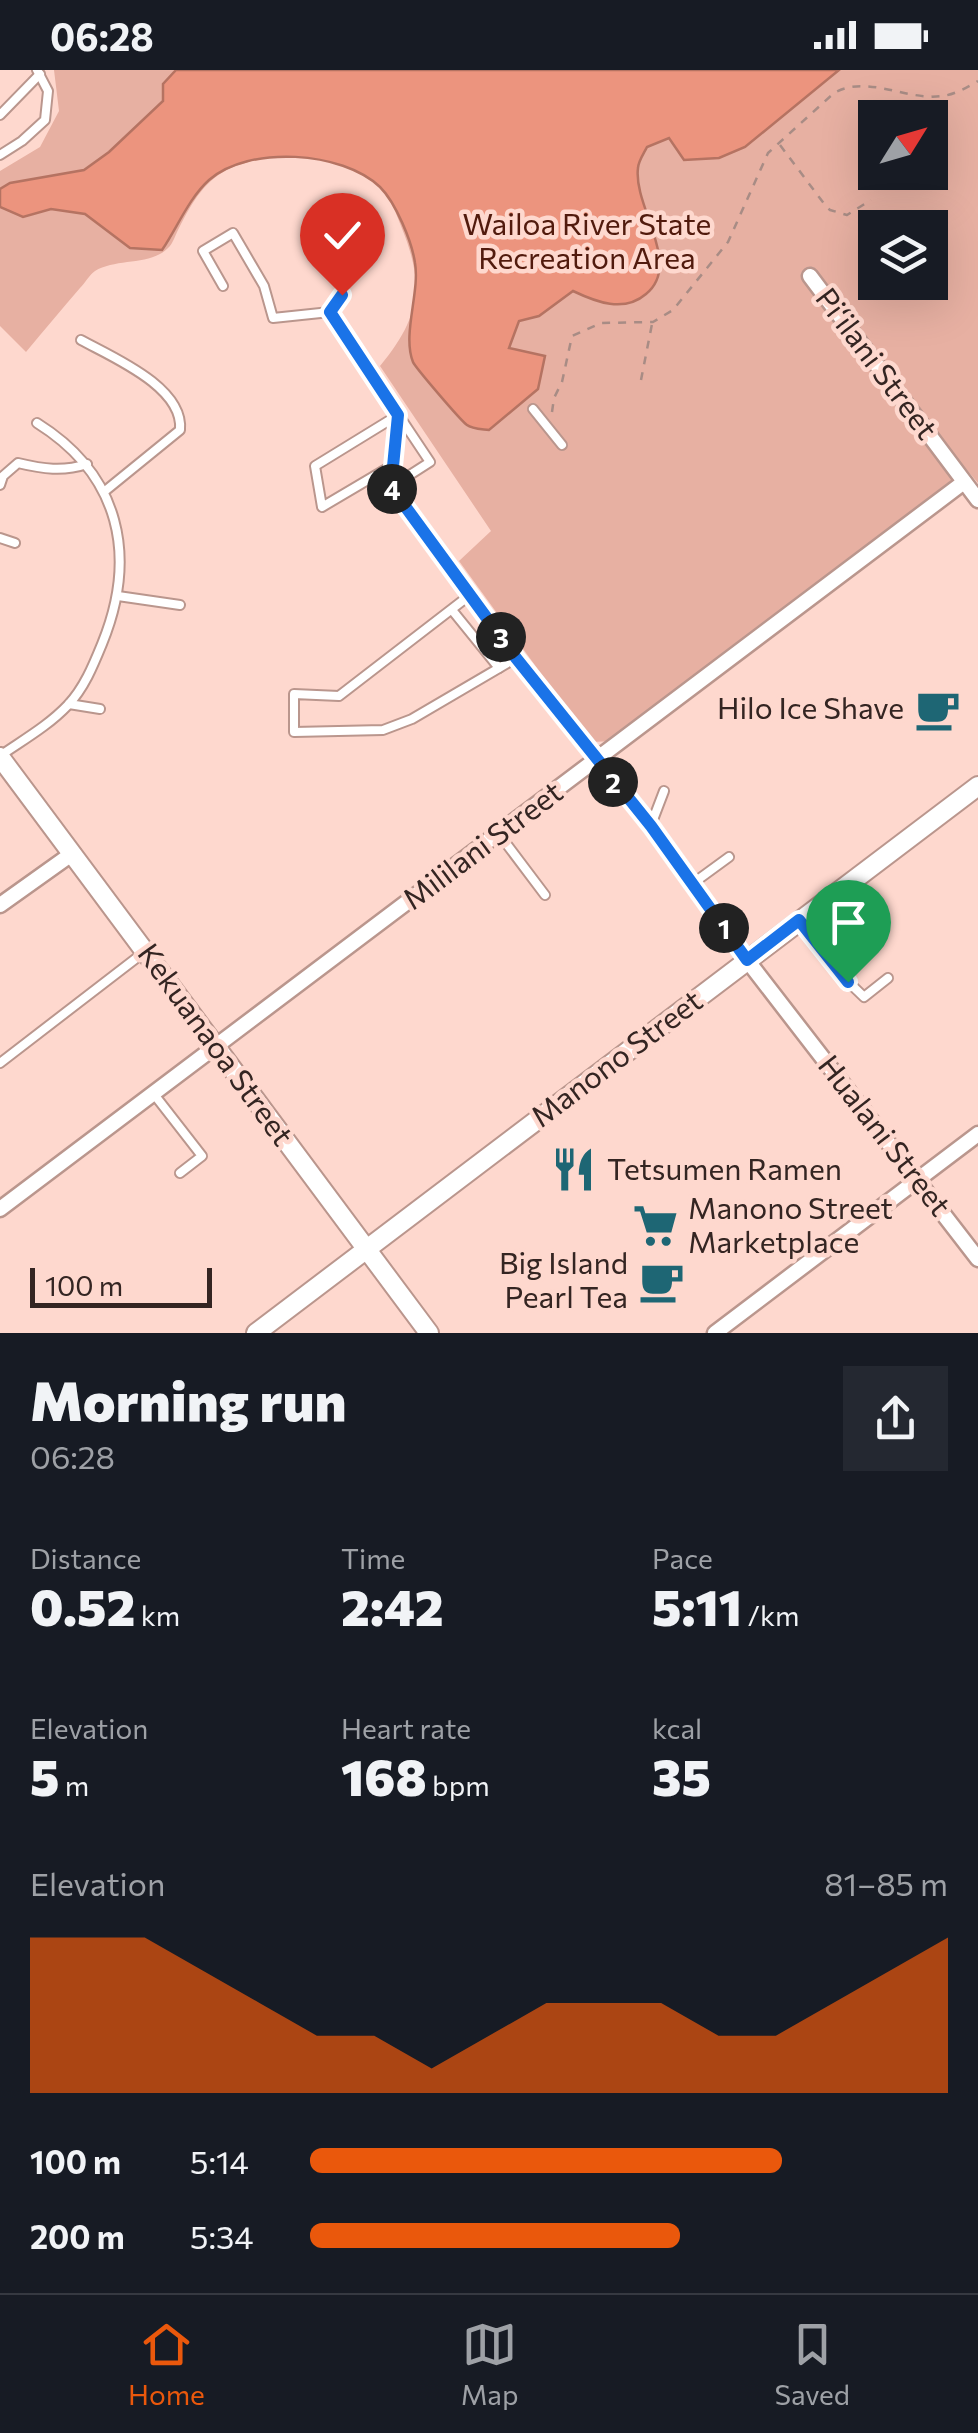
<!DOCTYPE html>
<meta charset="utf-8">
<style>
:root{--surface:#171b24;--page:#242831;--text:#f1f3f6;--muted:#9ea1a6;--line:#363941;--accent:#ea580c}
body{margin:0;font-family:Commissioner,sans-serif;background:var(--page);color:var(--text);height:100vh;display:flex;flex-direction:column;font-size:38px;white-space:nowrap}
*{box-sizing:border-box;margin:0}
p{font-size:32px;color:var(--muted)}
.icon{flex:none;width:55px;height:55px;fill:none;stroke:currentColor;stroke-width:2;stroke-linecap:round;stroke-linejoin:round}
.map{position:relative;height:1263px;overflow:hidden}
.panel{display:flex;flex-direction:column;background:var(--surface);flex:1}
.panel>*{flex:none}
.needle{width:65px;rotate:53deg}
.buttons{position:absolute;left:858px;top:30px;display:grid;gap:20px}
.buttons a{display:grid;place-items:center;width:90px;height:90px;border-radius:0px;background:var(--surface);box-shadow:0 10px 40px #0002;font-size:50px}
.scale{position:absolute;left:30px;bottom:25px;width:182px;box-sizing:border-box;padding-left:10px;border:5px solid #342522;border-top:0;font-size:28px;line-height:35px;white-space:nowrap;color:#342522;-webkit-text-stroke:8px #fed8ce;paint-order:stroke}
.pin{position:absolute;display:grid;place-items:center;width:85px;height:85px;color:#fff;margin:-102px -42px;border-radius:50% 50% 50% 0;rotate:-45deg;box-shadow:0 0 10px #0007}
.pin .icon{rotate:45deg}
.km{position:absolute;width:50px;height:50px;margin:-25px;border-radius:50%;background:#222;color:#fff;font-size:28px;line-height:50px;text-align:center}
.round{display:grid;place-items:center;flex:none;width:105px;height:105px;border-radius:0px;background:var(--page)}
.overview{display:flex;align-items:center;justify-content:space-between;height:170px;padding:0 30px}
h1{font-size:55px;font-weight:800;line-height:75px}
.stats{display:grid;grid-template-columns:repeat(3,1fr);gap:15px;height:170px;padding:10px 30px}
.stats div{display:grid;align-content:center}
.stats b{font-size:50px;font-weight:800}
.stats small{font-size:28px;font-weight:400}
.stats p{font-size:28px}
.chart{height:280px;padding:20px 30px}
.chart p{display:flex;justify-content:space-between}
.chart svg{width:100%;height:180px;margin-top:10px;fill:var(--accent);opacity:.7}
ul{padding:0 30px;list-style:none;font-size:32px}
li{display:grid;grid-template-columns:160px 120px 1fr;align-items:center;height:75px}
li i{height:25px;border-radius:12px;background:var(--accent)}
.status{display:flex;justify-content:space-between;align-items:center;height:70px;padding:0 50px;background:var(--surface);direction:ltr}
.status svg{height:28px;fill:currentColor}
.tabs{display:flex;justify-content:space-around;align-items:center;height:140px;border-top:2px solid var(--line);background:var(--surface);font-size:28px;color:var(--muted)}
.tabs a{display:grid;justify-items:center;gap:5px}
.tabs .active{color:var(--accent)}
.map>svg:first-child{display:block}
</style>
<div class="status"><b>06:28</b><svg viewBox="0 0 49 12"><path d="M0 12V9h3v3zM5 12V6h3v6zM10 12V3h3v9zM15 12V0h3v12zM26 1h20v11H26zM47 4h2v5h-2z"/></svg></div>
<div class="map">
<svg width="978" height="1263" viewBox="0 0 978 1263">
<rect width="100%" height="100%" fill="#fed8ce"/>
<!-- green -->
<path fill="#e7b0a2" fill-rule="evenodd" d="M54,0H978V413L966,399L614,671L591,672L459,491L491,461L380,296C421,246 425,215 401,156C396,143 390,126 378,116C339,84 280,79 233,97C205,109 193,131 179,158C176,163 173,174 168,178C150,196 116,188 95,201C90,204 85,213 80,218C62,239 44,260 26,282L0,256V101L40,77L59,41ZM875,48H930V102H875ZM875,158H930V212H875Z"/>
<!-- water -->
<path fill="#ec947e" stroke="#b57362" stroke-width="2.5" d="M176,0H839L745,77L719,88L684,90L669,68L647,77C644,83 638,92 638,98C633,137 683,194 646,224C624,243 596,232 573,221L539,246L519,251L509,278L545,286L538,319L489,360C482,359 472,359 467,355C461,351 415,297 413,292C402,265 420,222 415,193C412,172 396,133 380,117C342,81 249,75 209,110C189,128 177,158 162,180L130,178L85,144L51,139L23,147L0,137V119L10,113L84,100L109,82L163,31V14Z"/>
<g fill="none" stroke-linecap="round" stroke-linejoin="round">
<defs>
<g id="service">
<polyline points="0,45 40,4"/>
<polyline points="0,85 22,71 45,50 48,21 37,0"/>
<polyline points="223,216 203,181 233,163 264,216 273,248 330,242 430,392 391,417"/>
<polyline points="330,242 342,225"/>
<path d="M81,270C112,287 184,317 180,360L105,421"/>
<polyline points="533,339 562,375"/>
<polyline points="393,395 322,437 315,396 398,345"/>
<path d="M0,415L3,406L18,393C43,399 63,402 87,394"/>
<polyline points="391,417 398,347"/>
<polyline points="0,468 15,473"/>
<polyline points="470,525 339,626 294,624 294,662 383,660 412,649 516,588"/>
<polyline points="118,526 180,535"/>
<polyline points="452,540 499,598"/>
<polyline points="69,634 100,639"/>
<path d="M0,686C23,670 48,656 68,635C84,618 93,596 102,574C138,486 120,405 37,353"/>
<polyline points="651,755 664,721"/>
<polyline points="499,764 545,825"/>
<polyline points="692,814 729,787"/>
<polyline points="799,850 836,900 864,927 888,908"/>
<polyline points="813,869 834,852 853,877 831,894"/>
<polyline points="0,993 143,883"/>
<polyline points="153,1023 202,1086 180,1103"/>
</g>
<g id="minor">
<polyline points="810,206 978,430"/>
<polyline points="391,417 516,588 651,756 747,890 978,1189"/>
<polyline points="0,835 73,783"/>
<polyline points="0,1139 964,412"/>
<polyline points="715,1263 978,1064"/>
</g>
<g id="tertiary">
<polyline points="0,687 429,1263"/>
<polyline points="256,1263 978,716"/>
</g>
</defs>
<!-- service casing -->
<use href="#service" stroke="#ba968d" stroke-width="12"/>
<!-- minor casing -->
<use href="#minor" stroke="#ba968d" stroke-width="19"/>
<!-- tertiary casing -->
<use href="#tertiary" stroke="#ba968d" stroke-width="22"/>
<!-- path -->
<g stroke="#a88c85" stroke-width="2.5" stroke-dasharray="8 8" stroke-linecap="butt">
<polyline points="780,75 825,135 830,140 847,145 871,130"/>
<polyline points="641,310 652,254"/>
<path d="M552,342L554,328L562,312L572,266L601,253L653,252L673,240L728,172L768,83L834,23C867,4 906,31 942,26C954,25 968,17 978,11"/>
</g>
<!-- service -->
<use href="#service" stroke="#fff" stroke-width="8"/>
<!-- minor -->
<use href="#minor" stroke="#fff" stroke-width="14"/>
<!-- tertiary -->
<use href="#tertiary" stroke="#fff" stroke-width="18"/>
</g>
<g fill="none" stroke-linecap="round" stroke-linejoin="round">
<defs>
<polyline id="route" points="342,225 330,242 398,345 391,417 516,588 651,756 747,890 799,850 848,912"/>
</defs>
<!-- route casing -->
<use href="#route" stroke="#fff" stroke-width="20"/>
<!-- route -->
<use href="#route" stroke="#1a73e8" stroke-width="12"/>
</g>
<!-- icons -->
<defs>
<symbol id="cafe-bare" viewBox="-9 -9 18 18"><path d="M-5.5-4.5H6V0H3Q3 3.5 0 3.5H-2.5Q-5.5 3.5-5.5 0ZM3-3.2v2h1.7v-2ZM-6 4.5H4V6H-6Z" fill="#1e6674" stroke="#fed8ce" stroke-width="2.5" paint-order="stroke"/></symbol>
<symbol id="restaurant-bare" viewBox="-9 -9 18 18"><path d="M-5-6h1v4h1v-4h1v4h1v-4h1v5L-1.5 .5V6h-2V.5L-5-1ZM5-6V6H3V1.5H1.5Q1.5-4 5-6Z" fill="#1e6674" stroke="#fed8ce" stroke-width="2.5" paint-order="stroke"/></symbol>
<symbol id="supermarket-bare" viewBox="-9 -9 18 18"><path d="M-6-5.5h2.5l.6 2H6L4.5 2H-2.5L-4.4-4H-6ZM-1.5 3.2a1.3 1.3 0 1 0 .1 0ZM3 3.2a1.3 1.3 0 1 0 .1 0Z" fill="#1e6674" stroke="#fed8ce" stroke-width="2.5" paint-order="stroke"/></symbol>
</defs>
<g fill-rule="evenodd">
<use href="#cafe-bare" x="906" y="608" width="63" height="63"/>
<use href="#restaurant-bare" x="542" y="1068" width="63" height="63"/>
<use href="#supermarket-bare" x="624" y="1124" width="63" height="63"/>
<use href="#cafe-bare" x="630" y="1180" width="63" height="63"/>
</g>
<g text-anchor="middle" stroke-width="9" stroke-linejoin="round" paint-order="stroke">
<!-- park labels -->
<g font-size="30" fill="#511a0d" stroke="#fed8ce">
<text x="587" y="165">Wailoa River State<tspan x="587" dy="34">Recreation Area</tspan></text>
</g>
<!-- street labels -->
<g font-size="30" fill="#342522" stroke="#fed8ce">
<text transform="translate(876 294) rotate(53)" y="10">Pi‘ilani Street</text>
<text transform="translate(483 776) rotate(-37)" y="10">Mililani Street</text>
<text transform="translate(215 975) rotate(54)" y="10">Kekuanaoa Street</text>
<text transform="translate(617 989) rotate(-37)" y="10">Manono Street</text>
<text transform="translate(884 1066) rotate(52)" y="10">Hualani Street</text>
</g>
<!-- poi labels -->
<g font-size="30" fill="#342522" stroke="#fed8ce" text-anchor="end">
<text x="904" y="649">Hilo Ice Shave</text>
<text x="607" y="1110" text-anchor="start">Tetsumen Ramen</text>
<text x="688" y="1149" text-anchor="start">Manono Street<tspan x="688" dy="34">Marketplace</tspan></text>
<text x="628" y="1204">Big Island<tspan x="628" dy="34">Pearl Tea</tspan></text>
</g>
</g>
</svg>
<div class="buttons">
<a><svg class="needle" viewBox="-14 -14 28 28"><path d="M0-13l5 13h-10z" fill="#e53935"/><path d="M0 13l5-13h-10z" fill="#9ea1a6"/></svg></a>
<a><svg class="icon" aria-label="layers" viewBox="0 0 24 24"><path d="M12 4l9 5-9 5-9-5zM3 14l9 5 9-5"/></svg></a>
</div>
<div class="scale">100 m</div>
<div class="pin" style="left:848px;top:912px;background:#1e9e55"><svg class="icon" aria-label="arrive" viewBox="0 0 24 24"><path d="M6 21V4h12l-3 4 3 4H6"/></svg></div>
<div class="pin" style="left:342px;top:225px;background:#d93025"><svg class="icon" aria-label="check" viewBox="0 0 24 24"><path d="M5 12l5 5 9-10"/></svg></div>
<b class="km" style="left:724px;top:858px">1</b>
<b class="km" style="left:613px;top:712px">2</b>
<b class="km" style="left:501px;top:567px">3</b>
<b class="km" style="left:392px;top:419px">4</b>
</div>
<section class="panel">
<div class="overview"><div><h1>Morning run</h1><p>06:28</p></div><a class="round"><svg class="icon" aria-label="share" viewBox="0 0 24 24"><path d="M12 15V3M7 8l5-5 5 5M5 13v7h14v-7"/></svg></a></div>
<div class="stats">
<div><p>Distance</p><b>0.52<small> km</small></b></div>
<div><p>Time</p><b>2:42</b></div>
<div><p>Pace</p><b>5:11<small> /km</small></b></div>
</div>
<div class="stats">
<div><p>Elevation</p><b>5<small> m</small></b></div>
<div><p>Heart rate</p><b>168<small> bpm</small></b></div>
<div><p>kcal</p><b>35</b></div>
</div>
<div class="chart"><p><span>Elevation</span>81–85 m</p>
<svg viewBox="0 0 160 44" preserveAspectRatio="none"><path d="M0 44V6L10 6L20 6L30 14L40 22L50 30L60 30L70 38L80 30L90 22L100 22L110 22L120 30L130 30L140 22L150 14L160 6V44z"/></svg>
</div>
<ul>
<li><b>100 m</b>5:14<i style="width:74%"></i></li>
<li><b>200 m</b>5:34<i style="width:58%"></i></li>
</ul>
</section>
<nav class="tabs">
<a class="active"><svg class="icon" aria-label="home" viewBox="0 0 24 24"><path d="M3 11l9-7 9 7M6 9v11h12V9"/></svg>Home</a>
<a><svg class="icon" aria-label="map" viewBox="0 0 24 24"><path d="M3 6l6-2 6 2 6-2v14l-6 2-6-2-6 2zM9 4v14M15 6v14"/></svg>Map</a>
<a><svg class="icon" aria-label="saved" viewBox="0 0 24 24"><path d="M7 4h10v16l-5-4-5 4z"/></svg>Saved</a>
</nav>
